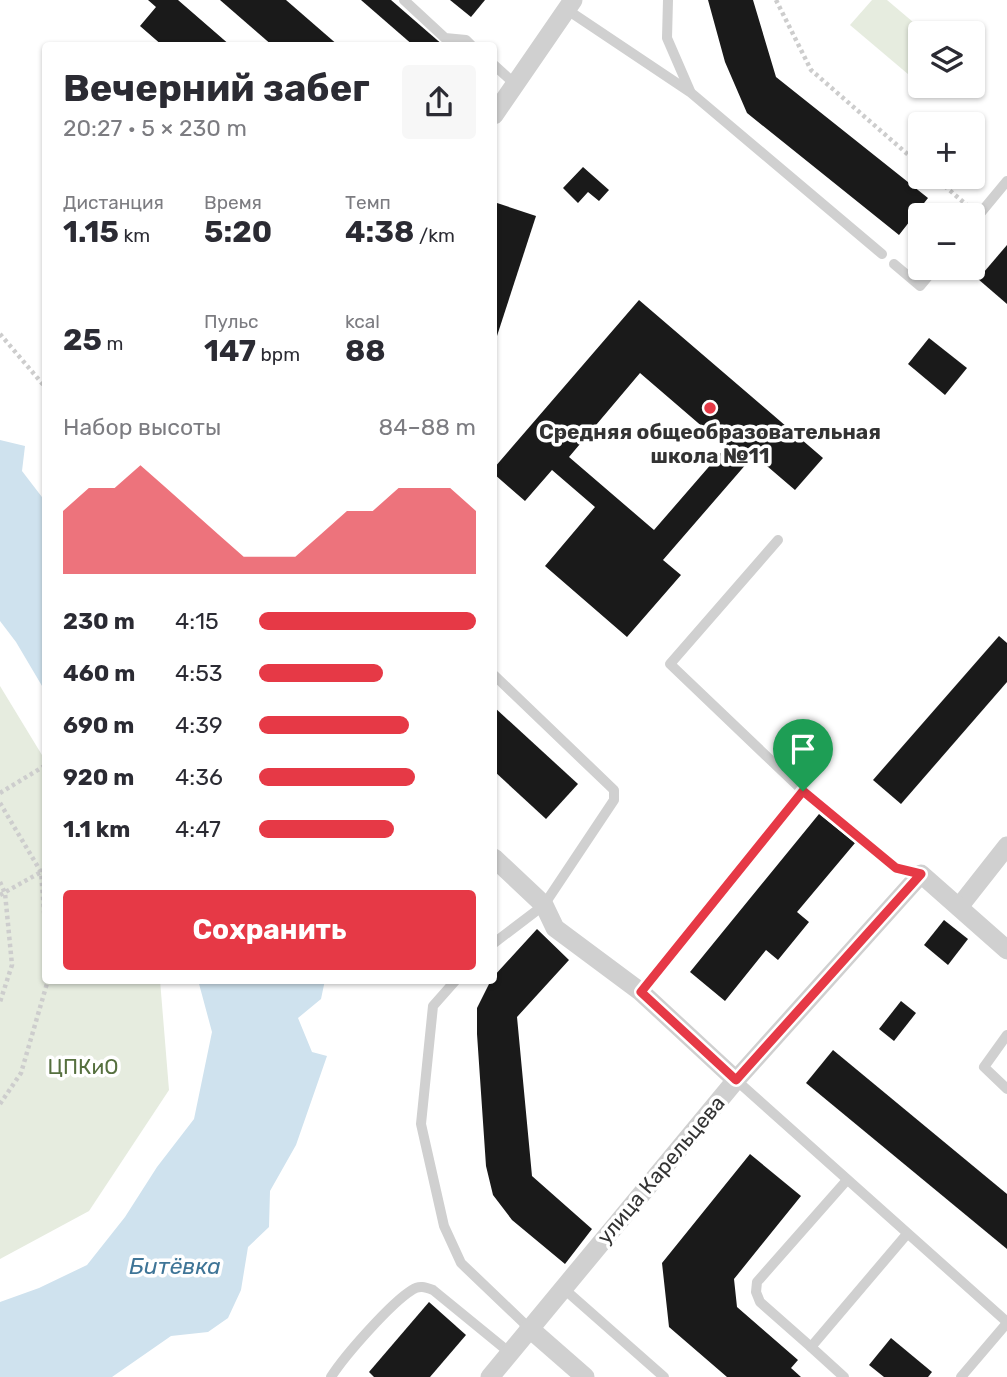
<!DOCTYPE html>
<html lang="ru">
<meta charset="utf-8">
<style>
:root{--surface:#fff;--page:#f7f7f7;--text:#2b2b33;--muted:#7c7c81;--accent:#e63946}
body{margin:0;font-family:Rubik,sans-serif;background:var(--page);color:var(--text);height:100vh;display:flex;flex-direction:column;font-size:26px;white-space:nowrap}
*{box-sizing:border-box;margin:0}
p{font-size:23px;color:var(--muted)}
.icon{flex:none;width:38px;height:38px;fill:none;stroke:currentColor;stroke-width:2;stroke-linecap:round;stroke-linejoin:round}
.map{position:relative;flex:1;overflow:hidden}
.panel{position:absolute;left:42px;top:42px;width:455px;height:942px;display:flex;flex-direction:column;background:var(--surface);border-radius:7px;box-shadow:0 2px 5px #0004}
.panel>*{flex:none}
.fabs{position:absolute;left:908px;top:21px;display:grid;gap:14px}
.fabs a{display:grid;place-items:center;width:77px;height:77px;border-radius:7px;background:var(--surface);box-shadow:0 2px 5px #0004;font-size:35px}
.pin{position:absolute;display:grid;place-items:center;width:60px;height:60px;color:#fff;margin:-72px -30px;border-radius:50% 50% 50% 0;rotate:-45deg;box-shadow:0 0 7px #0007}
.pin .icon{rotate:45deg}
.round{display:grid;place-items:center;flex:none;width:74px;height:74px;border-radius:7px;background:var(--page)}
.summary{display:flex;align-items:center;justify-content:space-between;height:119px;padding:0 21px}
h1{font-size:38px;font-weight:700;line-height:52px}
.stats{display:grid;grid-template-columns:repeat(3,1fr);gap:10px;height:119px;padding:7px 21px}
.stats div{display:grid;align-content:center}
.stats b{font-size:30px;font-weight:700}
.stats small{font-size:19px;font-weight:400}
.stats p{font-size:19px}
.chart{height:196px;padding:14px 21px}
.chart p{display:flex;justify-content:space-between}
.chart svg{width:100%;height:126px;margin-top:7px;fill:var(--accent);opacity:.7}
.cta{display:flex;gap:14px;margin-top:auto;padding:14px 21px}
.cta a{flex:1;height:80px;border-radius:7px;background:var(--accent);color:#fff;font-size:28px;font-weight:700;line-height:80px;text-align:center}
ul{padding:0 21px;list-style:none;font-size:23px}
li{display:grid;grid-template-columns:112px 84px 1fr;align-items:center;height:52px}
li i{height:18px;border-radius:9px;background:var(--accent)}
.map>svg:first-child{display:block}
</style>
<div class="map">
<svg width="1007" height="1377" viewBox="0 0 1007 1377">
<rect width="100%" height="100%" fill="#fff"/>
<!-- green -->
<g fill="#e6ecdf">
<polygon points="872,0 887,0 926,33 920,33 920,73 915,80 850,25"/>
<polygon points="0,686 45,760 46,980 160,980 169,1090 89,1211 0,1259"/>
</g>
<!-- water -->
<g fill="#cfe2ee">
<polygon points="0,440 25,446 22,471 45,501 45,691 16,642 0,621"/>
<polygon points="198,980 325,980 321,999 298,1018 312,1052 327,1056 296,1145 270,1191 269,1227 248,1247 241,1290 228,1318 208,1332 171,1336 112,1377 0,1377 0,1302 39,1288 87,1265 125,1217 157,1167 194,1119 212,1032"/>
</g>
<!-- building -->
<g fill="#1a1a1a" fill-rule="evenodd">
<polygon points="148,0 178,0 231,46 163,46 140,26 156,7"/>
<polygon points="220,0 286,0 339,46 273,46"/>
<polygon points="361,0 391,0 444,46 414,46"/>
<polygon points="450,0 485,0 471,17"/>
<polygon points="708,0 753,0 776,77 928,198 899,235 747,113 725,62"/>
<polygon points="583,167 609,190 599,201 588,192 578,203 563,188"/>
<polygon points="494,202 536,216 496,339 494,338"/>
<polygon points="1007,245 1007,304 978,279"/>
<path d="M639,300L823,458L795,490L754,455L663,560L681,575L627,637L545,566L595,507L552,470L525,501L494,474V468ZM640,373L726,447L654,530L569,457Z"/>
<polygon points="929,338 967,368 945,395 908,364"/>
<polygon points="999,636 1007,643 1007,682 901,804 873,780"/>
<polygon points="494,707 578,784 546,819 494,771"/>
<polygon points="819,814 855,843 797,912 809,922 778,960 766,950 725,1001 690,972"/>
<polygon points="944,920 968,939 948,965 924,945"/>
<polygon points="537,929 569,960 517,1017 532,1176 592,1229 565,1264 512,1220 493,1195 486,1166 477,1034 477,1008 491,980 494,980 494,976"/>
<polygon points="901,1001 916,1013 894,1041 879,1029"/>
<polygon points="833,1050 1007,1194 1007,1249 806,1083"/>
<polygon points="750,1154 801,1196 734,1279 737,1307 798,1360 791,1368 801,1377 727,1377 669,1327 662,1263"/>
<polygon points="429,1302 466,1335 430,1377 374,1377 369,1372"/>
<polygon points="891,1338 932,1372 928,1377 884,1377 869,1365"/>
</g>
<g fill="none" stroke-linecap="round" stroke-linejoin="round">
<!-- path -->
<g stroke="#cdcdcd" stroke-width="4.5" stroke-dasharray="3.5 3.5" stroke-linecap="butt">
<polyline points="776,0 811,70 920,165"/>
<polyline points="934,177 968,206"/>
<polyline points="0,334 46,388"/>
<polyline points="0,793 46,765"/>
<polyline points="0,803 41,872 46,937"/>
<polyline points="0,882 5,893 12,965 0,1002"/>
<polyline points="0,895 41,872"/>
<polyline points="0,1104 21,1073 48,980"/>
</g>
<!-- service -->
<g stroke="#d0d0d0" stroke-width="10">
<polyline points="404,0 445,38 466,40 472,46"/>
<polyline points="668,0 667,38 690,91"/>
<polyline points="566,9 690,92 882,254"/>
<polyline points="494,65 515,84"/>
<polyline points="973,222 1007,181"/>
<polyline points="894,264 920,286 935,268"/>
<polyline points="778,540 670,664 803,791 896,868 920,874"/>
<polyline points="494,675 614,790 614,800 544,905 494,943"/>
<polyline points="456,980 433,1006 421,1124 444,1226 461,1263 529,1328"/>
<polyline points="641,992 803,791"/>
<polyline points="1007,1035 984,1067 1007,1089"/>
<polyline points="736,1080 1007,1322"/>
<polyline points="563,1288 664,1377"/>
<polyline points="811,1347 760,1302 756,1292 757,1282 847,1180"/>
<path d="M331,1377C345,1355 391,1303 412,1290C419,1285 425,1287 433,1290L510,1353"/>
<polyline points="844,1377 811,1347 907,1234"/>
<polyline points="961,1377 1007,1323"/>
</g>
<!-- minor -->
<g stroke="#d0d0d0" stroke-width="19">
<polyline points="494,115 573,0"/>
<polyline points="494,858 544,905 555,928 641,992 736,1080"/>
<polyline points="959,907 1007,846"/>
<polyline points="529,1328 585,1377"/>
<polyline points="490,1377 736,1080 921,874 1007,950"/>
</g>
</g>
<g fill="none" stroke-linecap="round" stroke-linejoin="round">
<defs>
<polygon id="route" points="803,791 896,868 921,874 736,1080 641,992"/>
</defs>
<!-- route casing -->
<use href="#route" stroke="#fff" stroke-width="14"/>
<!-- route -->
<use href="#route" stroke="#e63946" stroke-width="9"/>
</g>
<!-- markers -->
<circle fill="#e63946" stroke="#fff" stroke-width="2.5" cx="710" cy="408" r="7"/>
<g text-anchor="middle" stroke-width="7" stroke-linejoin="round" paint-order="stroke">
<!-- poi labels -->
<g font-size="21" font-weight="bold" fill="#333" stroke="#fff">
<text x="710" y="439">Средняя общеобразовательная<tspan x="710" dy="24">школа №11</tspan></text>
</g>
<!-- park labels -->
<g font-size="21" fill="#56703f" stroke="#fff">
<text x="83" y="1074">ЦПКиО</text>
</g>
<!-- street labels -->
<g font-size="21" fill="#333" stroke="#fff">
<text transform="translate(661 1170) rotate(-50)" y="7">улица Карельцева</text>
</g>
<!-- water labels -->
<g font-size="23" font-style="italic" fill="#3f7597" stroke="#fff">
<text x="175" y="1274">Битёвка</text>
</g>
</g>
</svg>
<div class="fabs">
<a><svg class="icon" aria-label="layers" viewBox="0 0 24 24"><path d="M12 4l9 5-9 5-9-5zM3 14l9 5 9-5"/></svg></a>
<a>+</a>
<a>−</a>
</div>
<div class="pin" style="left:803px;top:791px;background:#1e9e55"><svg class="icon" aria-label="arrive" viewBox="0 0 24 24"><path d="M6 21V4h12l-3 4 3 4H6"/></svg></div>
<section class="panel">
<div class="summary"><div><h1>Вечерний забег</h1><p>20:27 · 5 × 230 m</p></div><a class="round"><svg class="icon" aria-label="share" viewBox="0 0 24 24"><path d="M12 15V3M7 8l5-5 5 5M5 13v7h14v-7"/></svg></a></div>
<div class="stats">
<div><p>Дистанция</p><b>1.15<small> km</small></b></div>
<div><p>Время</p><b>5:20</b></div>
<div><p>Темп</p><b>4:38<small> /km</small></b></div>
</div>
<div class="stats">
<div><b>25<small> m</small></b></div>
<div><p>Пульс</p><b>147<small> bpm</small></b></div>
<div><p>kcal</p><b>88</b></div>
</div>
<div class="chart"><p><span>Набор высоты</span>84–88 m</p>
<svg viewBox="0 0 160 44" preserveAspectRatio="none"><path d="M0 44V22L10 14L20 14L30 6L40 14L50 22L60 30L70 38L80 38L90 38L100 30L110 22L120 22L130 14L140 14L150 14L160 22V44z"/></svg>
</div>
<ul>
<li><b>230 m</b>4:15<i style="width:100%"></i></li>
<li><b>460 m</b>4:53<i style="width:57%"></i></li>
<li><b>690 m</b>4:39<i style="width:69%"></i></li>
<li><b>920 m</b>4:36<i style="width:72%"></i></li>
<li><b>1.1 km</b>4:47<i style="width:62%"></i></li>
</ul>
<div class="cta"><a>Сохранить</a></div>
</section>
</div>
